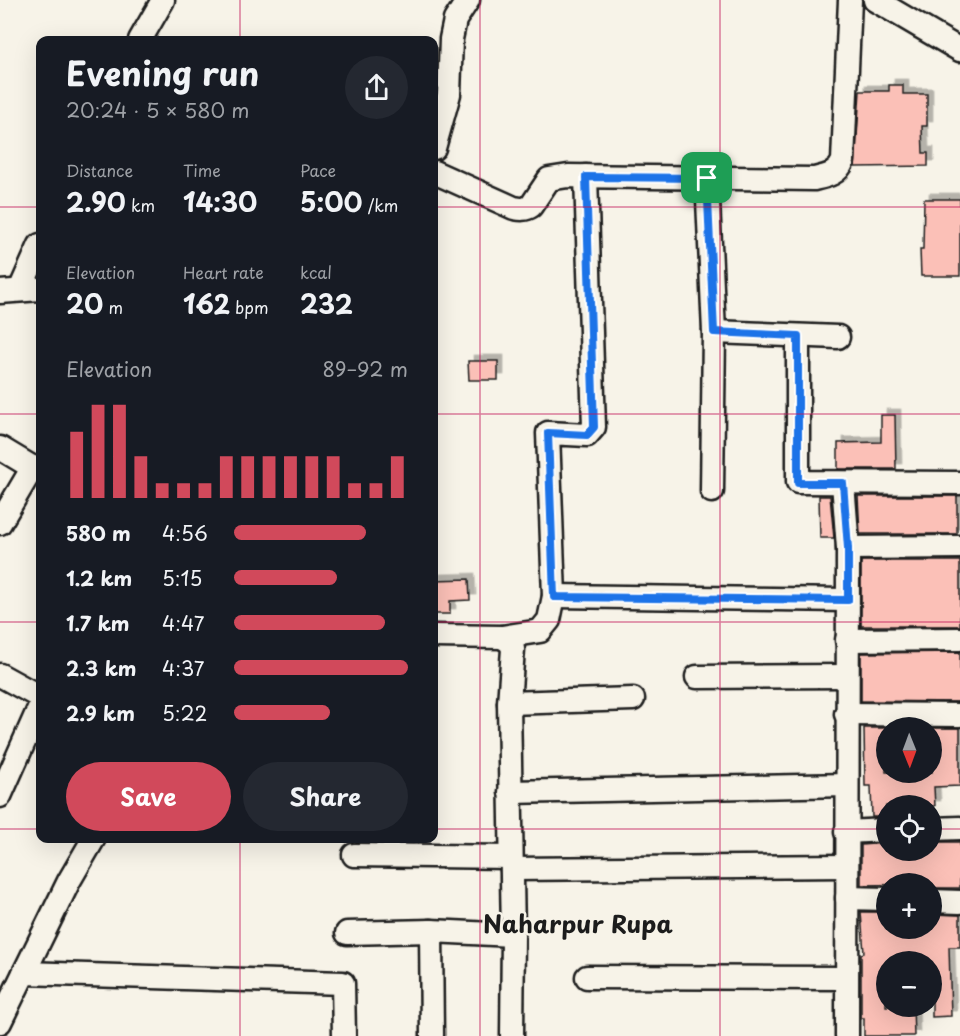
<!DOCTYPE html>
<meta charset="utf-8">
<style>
:root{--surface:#171b24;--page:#242831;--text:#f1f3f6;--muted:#9ea1a6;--accent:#d1495b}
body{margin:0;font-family:"Playpen Sans",sans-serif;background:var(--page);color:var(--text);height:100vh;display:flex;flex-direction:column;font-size:22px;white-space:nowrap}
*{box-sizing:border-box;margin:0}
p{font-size:20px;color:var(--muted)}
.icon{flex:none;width:33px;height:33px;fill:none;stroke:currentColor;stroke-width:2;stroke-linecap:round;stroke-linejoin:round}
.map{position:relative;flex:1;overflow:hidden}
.panel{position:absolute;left:36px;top:36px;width:402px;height:807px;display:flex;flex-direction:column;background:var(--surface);border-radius:12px;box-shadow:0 6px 24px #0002}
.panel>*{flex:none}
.needle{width:39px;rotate:179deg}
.tools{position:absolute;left:876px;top:717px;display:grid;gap:12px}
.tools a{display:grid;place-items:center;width:66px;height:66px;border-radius:50%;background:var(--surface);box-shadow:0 6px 24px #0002;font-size:30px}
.pin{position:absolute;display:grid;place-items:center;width:51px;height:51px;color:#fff;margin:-26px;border-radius:12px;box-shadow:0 3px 9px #0006}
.round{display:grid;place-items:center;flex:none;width:63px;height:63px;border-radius:32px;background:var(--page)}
.head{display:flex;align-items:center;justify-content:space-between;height:102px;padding:0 30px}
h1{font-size:33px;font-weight:700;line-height:45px}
.figures{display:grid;grid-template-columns:repeat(3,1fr);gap:9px;height:102px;padding:6px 30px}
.figures div{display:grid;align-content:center}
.figures b{font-size:26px;font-weight:700}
.figures small{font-size:16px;font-weight:400}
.figures p{font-size:16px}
.chart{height:168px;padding:12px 30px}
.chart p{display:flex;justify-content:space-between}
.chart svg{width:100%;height:108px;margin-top:6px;stroke:var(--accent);stroke-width:6}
.action{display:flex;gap:12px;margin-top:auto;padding:12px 30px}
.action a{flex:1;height:69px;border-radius:36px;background:var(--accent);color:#fff;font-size:24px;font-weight:700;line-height:69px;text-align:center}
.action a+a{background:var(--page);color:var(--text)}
ul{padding:0 30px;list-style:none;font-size:20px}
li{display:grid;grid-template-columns:96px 72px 1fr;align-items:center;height:45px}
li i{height:15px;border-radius:8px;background:var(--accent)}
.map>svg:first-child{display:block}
</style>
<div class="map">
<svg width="960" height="1036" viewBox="0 0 960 1036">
<defs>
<filter id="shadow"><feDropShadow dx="5.5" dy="-5.5" stdDeviation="0" flood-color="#0004"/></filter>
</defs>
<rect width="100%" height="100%" fill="#f7f3e8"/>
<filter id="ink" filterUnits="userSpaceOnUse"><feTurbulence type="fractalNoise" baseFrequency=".0167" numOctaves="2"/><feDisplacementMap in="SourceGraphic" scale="12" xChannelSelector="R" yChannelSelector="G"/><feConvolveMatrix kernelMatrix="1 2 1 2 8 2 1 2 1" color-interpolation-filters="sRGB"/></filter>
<g filter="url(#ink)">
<!-- building -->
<g fill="#fbc0b7" stroke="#1c1c1c" stroke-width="1.5" filter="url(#shadow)">
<polygon points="889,85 903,85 903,94 927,94 927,126 922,126 923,153 928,153 928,166 855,167 860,91 889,91"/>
<polygon points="924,199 960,199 960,276 921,276 920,249 923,249"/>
<polygon points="468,361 498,361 498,380 469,380"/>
<polygon points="881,415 895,415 896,469 838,469 838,443 881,442"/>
<polygon points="819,496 830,496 834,538 820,538"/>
<polygon points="858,496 957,496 957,534 860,534"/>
<rect x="861" y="561" width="99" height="65"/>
<polygon points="469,579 470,600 450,601 450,614 434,614 434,580"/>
<polygon points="960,652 960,702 861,701 861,653"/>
<polygon points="864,728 886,728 886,772 932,772 932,728 960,728 960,786 934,787 935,806 886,806 886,817 872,817 871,786 865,786"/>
<polygon points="932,842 960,842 960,888 932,888 932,884 861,885 861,845 886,843 886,850 932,850"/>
<polygon points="861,912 886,912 886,928 932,928 932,914 960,915 960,947 949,947 951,1016 932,1017 932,962 886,962 886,1006 913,1006 914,1036 864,1036 864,1018 861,1018 861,954 864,953"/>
</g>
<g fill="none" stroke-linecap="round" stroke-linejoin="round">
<defs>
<g id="minor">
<polyline points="875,0 960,50"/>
<polyline points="140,40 163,0"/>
<polyline points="434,148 449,94 451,39 455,20 468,0"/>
<path d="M434,172L514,208C520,209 525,210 531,206L549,179L568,176L814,179C827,176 838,174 843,161L850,0"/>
<polyline points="707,178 714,332 712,491"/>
<polyline points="20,290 40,245"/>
<polyline points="0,292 40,289"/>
<polyline points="714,332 838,337"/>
<polyline points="798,336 798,482 960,483"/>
<polyline points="0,448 40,472"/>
<polyline points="843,483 848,548 847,1036"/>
<polyline points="0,523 33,467"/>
<polyline points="848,548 960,547"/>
<polyline points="554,596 847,600"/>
<polyline points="434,636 502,637 510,642 513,649 509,703 513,935 512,1036"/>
<polyline points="502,637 540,631 549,620 554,596 548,433 587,435 594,427 586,176"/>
<polyline points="847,640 960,639"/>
<polyline points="0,675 40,697"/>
<polyline points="697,677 847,676"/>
<polyline points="509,703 633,699"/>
<polyline points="846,714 960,715"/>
<polyline points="510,792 847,785"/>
<polyline points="0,796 40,706"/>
<polyline points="932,829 960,828"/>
<polyline points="846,832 886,830"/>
<polyline points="354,855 511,857"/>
<polyline points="512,869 847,866"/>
<polyline points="847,898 886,899"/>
<polyline points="932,901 960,902"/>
<polyline points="431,931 432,1036"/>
<polyline points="347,933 431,931 513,935"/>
<polyline points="24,973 343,983 344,1036"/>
<polyline points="587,977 847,978"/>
<polyline points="0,1022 69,881 94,838"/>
</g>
</defs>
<!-- minor casing -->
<use href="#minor" stroke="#1c1c1c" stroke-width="27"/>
<!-- minor -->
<use href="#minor" stroke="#f7f3e8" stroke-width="22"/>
</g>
</g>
<g fill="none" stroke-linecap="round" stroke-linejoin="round" filter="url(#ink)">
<defs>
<polygon id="route" points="586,177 707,178 714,332 798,336 798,483 843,483 848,548 848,600 554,597 548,433 587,435 594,427"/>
</defs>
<!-- route casing -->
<use href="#route" stroke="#fff" stroke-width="12"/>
<!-- route -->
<use href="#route" stroke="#1a73e8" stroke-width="8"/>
</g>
<!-- grid -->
<path fill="none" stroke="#c2185b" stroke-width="1.5" stroke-opacity="0.55" d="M240,0V40M480,0V1036M720,0V1036M0,207H40M434,207H960M0,414H40M434,414H960M0,622H40M434,622H960M0,829H40M434,829H886M932,829H960M240,838V1036"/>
<g text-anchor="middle" stroke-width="5" stroke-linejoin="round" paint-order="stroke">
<!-- district labels -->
<g font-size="24" font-weight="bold" fill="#1c1c1c" stroke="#f7f3e8">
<text x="578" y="933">Naharpur Rupa</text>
</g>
</g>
</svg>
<div class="tools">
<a><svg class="needle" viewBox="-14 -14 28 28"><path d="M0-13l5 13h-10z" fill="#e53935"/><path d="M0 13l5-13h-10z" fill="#9ea1a6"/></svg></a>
<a><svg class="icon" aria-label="locate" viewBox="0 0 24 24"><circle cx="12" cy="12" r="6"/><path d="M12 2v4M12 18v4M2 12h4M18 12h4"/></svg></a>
<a>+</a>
<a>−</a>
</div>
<div class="pin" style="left:707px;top:178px;background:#1e9e55"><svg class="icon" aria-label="arrive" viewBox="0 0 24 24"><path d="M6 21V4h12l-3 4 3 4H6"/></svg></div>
<section class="panel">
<div class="head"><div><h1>Evening run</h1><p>20:24 · 5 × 580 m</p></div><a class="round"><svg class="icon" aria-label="share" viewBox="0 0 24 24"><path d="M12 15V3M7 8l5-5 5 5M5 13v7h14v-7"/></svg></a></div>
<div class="figures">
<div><p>Distance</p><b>2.90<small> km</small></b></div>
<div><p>Time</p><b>14:30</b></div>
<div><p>Pace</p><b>5:00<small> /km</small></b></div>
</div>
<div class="figures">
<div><p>Elevation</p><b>20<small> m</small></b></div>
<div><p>Heart rate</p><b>162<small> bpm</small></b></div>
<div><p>kcal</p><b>232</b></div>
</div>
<div class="chart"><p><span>Elevation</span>89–92 m</p>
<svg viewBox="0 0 160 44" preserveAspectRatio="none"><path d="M5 44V17M15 44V6M25 44V6M35 44V27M45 44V38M55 44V38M65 44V38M75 44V27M85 44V27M95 44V27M105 44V27M115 44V27M125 44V27M135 44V38M145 44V38M155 44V27"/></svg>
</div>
<ul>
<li><b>580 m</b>4:56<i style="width:76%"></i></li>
<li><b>1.2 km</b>5:15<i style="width:59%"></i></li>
<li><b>1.7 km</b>4:47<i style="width:87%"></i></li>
<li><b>2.3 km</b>4:37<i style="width:100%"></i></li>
<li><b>2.9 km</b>5:22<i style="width:55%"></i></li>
</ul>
<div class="action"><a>Save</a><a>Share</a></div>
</section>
</div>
